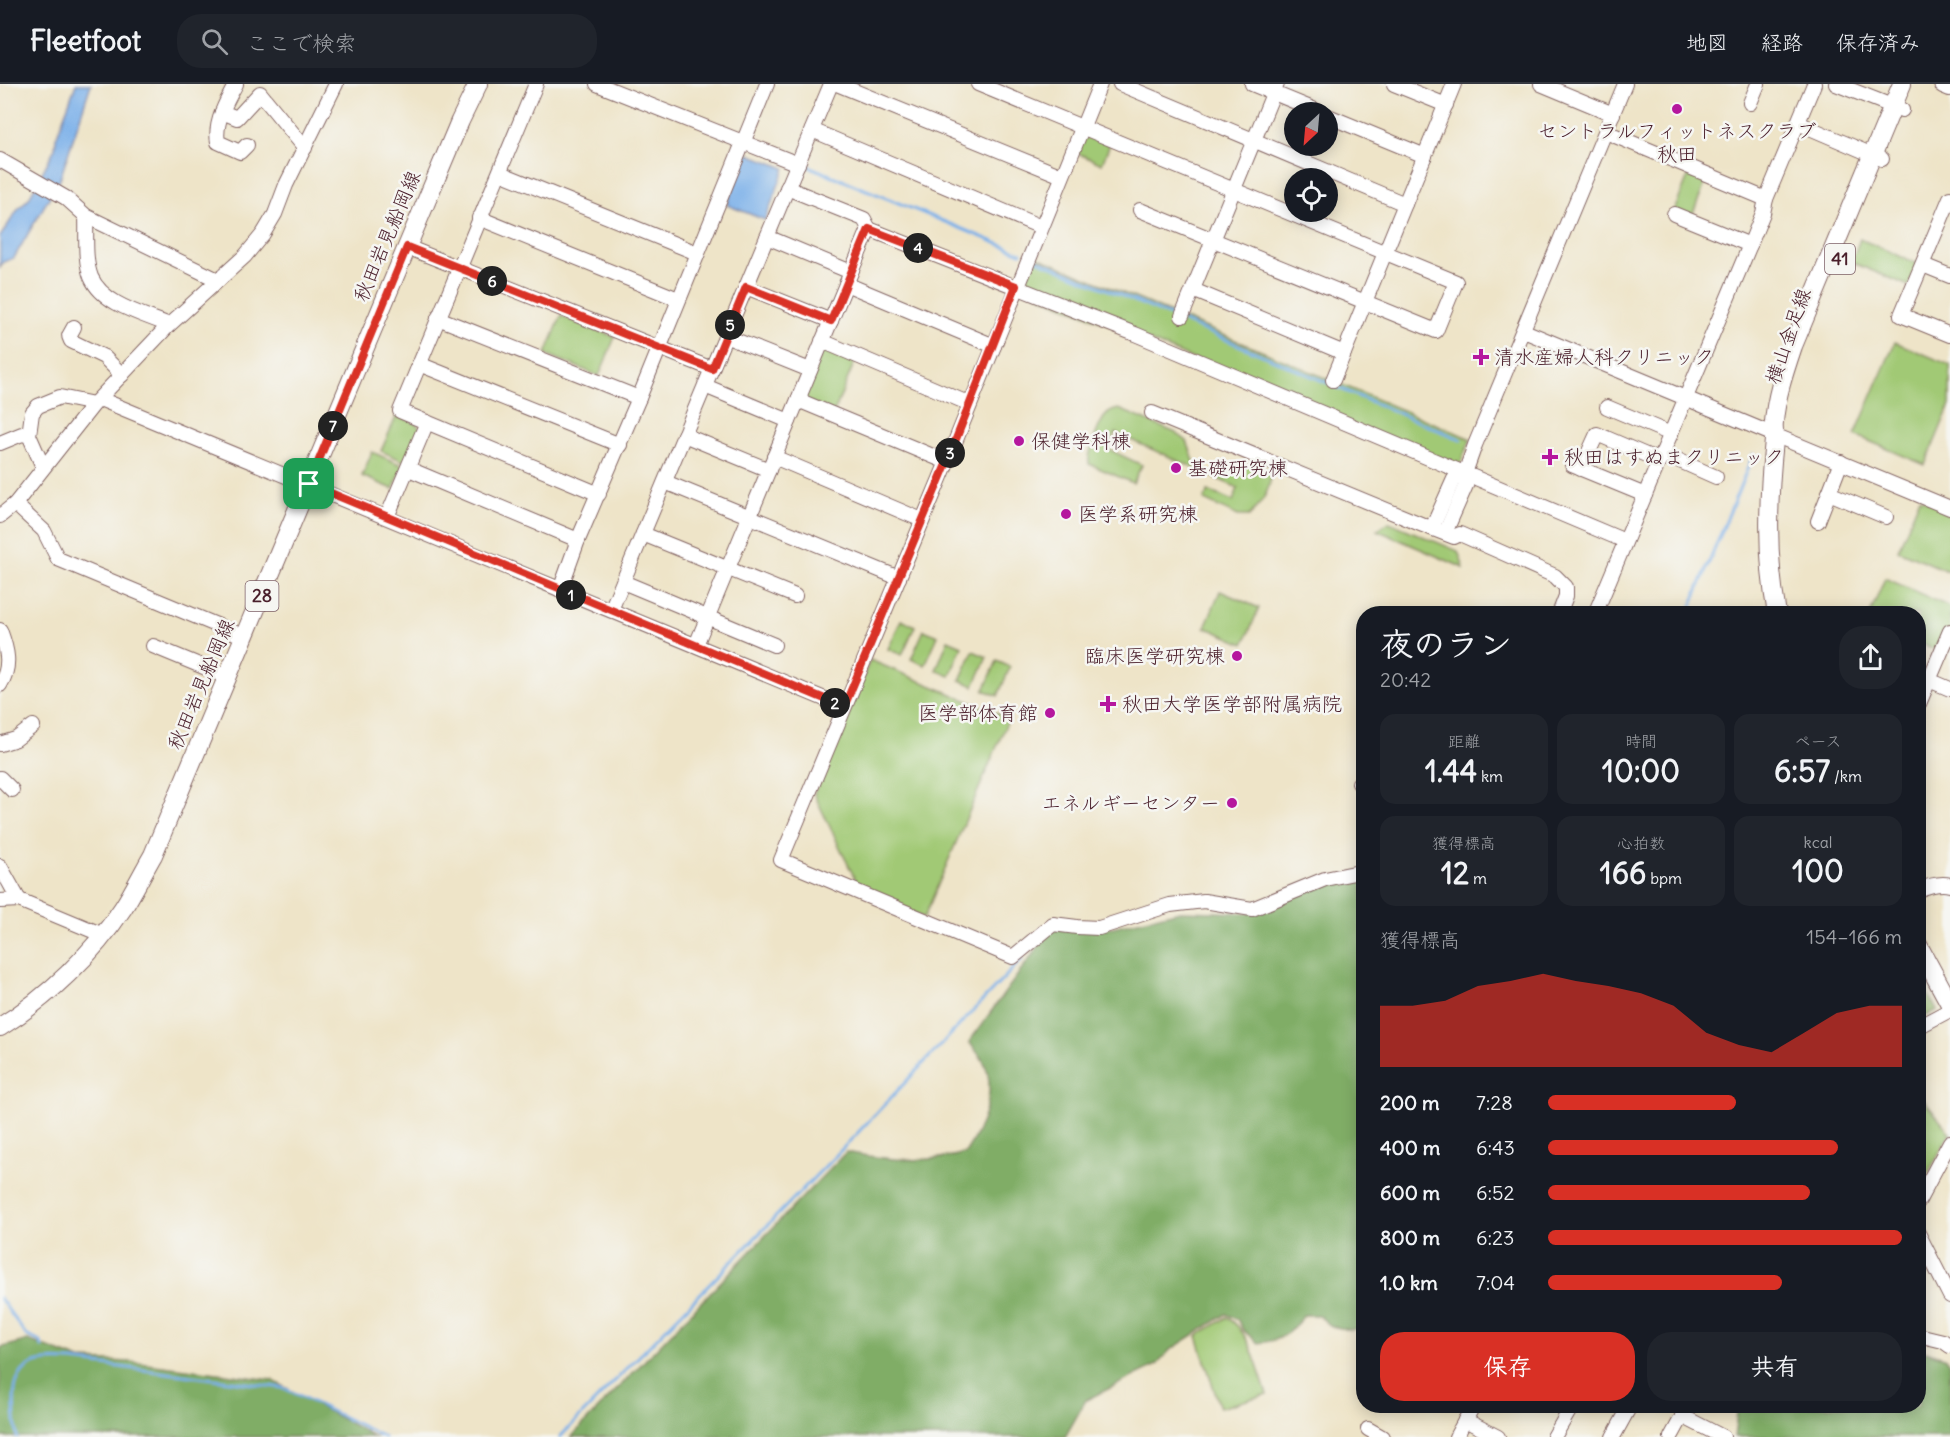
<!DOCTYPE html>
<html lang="ja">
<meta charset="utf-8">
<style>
:root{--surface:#171b24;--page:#20242c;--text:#f1f3f6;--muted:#9ea1a6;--line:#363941;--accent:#d93025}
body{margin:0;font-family:Delius,"Klee One",sans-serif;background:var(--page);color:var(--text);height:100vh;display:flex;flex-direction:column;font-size:22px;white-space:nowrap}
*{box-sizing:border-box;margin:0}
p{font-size:20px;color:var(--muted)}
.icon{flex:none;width:33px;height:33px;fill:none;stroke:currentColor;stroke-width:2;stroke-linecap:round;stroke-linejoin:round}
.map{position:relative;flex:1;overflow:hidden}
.panel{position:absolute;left:1356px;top:522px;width:570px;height:807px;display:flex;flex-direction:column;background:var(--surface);border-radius:24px;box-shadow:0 3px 15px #0003}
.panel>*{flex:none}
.needle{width:39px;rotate:206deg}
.buttons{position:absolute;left:1284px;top:18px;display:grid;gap:12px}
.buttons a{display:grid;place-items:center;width:54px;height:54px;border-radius:50%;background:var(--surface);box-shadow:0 3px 15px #0003;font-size:30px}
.pin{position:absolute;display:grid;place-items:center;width:51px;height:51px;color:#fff;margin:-26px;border-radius:12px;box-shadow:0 3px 9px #0006}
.km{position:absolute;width:30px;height:30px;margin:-15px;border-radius:50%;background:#222;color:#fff;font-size:16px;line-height:30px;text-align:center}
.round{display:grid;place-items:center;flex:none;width:63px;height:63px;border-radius:24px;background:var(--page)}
.summary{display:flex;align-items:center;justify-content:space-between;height:102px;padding:0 24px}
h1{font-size:33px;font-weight:800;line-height:45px}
.metrics{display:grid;grid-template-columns:repeat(3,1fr);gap:9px;height:102px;padding:6px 24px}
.metrics div{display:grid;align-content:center;border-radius:15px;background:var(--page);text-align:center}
.metrics b{font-size:30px;font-weight:800}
.metrics small{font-size:16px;font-weight:400}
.metrics p{font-size:16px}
.chart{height:168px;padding:12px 24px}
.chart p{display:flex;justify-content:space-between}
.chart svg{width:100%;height:108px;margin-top:6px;fill:var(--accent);opacity:.7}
.action{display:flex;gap:12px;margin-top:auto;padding:12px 24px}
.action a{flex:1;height:69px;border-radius:24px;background:var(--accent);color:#fff;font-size:24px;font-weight:800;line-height:69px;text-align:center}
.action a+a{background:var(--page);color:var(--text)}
ul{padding:0 24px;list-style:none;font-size:20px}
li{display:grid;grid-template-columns:96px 72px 1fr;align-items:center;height:45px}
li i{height:15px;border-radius:8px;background:var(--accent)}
header{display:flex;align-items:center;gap:36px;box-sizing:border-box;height:84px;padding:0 30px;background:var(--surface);border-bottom:2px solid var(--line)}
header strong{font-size:28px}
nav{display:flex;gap:33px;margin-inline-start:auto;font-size:21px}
.search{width:420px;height:54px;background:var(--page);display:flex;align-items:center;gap:15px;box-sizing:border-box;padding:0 21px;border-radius:24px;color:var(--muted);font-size:22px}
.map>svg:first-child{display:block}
</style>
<header>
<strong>Fleetfoot</strong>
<div class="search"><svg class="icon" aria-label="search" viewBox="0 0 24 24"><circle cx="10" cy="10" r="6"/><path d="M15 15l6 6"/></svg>ここで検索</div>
<nav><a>地図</a><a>経路</a><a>保存済み</a></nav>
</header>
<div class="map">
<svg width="1950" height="1353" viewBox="0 0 1950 1353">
<rect width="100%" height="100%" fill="#f6f6f2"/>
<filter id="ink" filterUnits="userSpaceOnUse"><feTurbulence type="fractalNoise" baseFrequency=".0167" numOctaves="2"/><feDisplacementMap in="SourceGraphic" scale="12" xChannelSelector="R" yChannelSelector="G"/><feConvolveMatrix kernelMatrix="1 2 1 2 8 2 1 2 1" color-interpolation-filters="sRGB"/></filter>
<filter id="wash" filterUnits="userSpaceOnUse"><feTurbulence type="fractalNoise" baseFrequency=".008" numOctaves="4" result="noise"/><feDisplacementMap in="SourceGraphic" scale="24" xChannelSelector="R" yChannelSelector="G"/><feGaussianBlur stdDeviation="1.35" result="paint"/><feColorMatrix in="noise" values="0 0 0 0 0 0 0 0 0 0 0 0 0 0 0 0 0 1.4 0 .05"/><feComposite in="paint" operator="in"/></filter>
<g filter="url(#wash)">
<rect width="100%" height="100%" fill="#eee4c8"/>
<!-- green -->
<g fill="#a1c974" stroke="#767450" stroke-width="1.5">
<polygon points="1089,51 1110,60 1102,80 1075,68 1082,53"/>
<polygon points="1690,88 1707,95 1691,134 1674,127"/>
<polygon points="1860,155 1918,180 1909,202 1851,178"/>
<polygon points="1030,170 1471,355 1458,384 1016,202"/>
<polygon points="561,232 615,253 599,292 546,270"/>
<polygon points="822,257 857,272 833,331 798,316"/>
<polygon points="1895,258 1950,281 1950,321 1925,381 1855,351"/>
<path d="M1119,325L1176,349L1187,357L1197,385L1115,349L1108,365L1142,381L1133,399L1089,380C1087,370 1099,339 1106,331C1110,327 1114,326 1119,325Z"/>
<polygon points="397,331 416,339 420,345 405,378 381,367"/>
<polygon points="372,368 404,382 393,405 362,392"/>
<path d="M1245,381H1259L1270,387C1273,404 1261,420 1249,432H1238L1204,416L1208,407L1233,417L1238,404L1211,392Z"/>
<polygon points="1920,414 1950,425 1950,488 1898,466"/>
<polygon points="1389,438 1458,467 1464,484 1377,446"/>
<polygon points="1885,494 1950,523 1950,547 1941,568 1919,558 1918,530 1870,530"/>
<polygon points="1220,507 1259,524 1244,560 1205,543"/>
<polygon points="901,536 915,542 902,571 888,565"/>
<polygon points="924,546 938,552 925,581 911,575"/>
<polygon points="948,556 962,562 950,592 936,586"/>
<polygon points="973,567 987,573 974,602 960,596"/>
<polygon points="870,576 1009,634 924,834 859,803 814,710"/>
<polygon points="997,577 1010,583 998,612 984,606"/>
<polygon points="1918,893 1937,927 1918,935"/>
<polygon points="1918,1009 1950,1049 1919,1105 1918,1105"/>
<path d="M1227,1233C1251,1248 1257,1285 1267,1310L1220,1324L1197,1252Z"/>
</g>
<!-- forest -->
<g fill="#80ad66" stroke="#656648" stroke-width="1.5">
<path d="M1363,792V1243L1350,1246L1331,1242L1318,1231H1304C1290,1249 1282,1257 1258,1259L1243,1246L1237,1235L1226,1230L1170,1266L1157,1281L1086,1316L1065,1353H571L846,1068C884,1076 927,1080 965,1069C981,1045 997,1010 985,981C982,973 974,965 969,958L1051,845L1113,843L1180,827L1249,829L1319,803Z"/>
<polygon points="28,1256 80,1276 131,1278 272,1296 375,1353 0,1353 0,1264"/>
<polygon points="1919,1265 1944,1273 1950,1279 1950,1353 1734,1353 1738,1322 1918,1322"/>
</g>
<!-- water -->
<g fill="#7bb0e9" stroke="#62688a" stroke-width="1.5">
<polygon points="76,0 91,0 60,95 14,174 3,178 0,183 0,153 18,125 29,114 55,64 56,54"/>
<polygon points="746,69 785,84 765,136 727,121"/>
</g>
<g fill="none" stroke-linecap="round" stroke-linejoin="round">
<!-- stream -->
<g stroke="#7bb0e9" stroke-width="3">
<polyline points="803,80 1021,169"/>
<polyline points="1033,174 1328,299"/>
<polyline points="1334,302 1462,356"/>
<polyline points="1688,530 1753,371"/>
<polyline points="0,1214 26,1251 41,1258 42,1263"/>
<path d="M17,1353C14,1325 5,1281 45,1277C54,1276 64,1277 73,1277L284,1304L384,1353"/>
<polyline points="560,1353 848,1059 1022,875"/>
</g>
</g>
</g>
<g filter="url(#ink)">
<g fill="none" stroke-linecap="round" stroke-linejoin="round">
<defs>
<g id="minor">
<path d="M236,0C227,16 214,39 218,58L240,68L247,61"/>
<polyline points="536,0 400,327 599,410"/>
<polyline points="597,0 798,80"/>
<polyline points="837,0 1062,92"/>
<polyline points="978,0 1456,198 1436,247 1140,126"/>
<polyline points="1100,0 947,378 781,776 1013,873 1053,840 1077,843 1099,844 1170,821 1204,817 1252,825 1325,795 1364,787"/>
<polyline points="1120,0 1405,120"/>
<polyline points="1252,0 1320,28"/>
<polyline points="1394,0 1446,21"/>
<polyline points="1541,0 1613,30"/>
<polyline points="1836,0 1902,26"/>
<polyline points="1750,19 1758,0"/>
<polyline points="222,28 237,34 260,9 305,64"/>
<polyline points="1328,32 1425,72"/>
<polyline points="1798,39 1882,75"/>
<polyline points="812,46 1041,143"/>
<polyline points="1606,48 1766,115"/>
<polyline points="0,76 66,114 86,132 218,196"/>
<polyline points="500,89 697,169"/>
<polyline points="787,104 864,135 869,145"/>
<polyline points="1950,114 1901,231 1950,251"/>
<polyline points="1674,130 1750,161"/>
<path d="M86,132C87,150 84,175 91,193C103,221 143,230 169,241"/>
<polyline points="479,134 678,215"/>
<polyline points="767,153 851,188"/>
<polyline points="407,163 712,285"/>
<polyline points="1923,181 1950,192"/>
<polyline points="846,200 994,262"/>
<polyline points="746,203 831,237"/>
<polyline points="1193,206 1344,269"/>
<polyline points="1182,232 1277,0"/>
<polyline points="438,234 639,314"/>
<polyline points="74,243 69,252 71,257 104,273 122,291"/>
<polyline points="1524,247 1950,424"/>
<polyline points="725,252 810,286"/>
<polyline points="822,257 970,320"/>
<polyline points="419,280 620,361"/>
<polyline points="1333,296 1454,0"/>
<polyline points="705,302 789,337"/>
<polyline points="100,315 844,623"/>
<polyline points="798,316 947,378"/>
<polyline points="1607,323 1671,350"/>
<polyline points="1152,329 1423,441 1454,453 1460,450 1555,492 1566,503 1566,512 1559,530"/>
<polyline points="684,351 769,386"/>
<polyline points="0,359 22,350 29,351"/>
<polyline points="1662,369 1716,393"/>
<polyline points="774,373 922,436"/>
<polyline points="1841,378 1829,409 1886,433"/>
<polyline points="1572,381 1645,411"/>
<polyline points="43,383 29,351 32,329 38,322 60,313 94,320"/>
<polyline points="409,385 578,456"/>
<polyline points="1581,385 1597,350 1660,377"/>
<polyline points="665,398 899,494"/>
<polyline points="15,420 44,447 58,475 245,553"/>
<polyline points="0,432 15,420 94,320 169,241 245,172 263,150 275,130 286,101 336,0"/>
<polyline points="387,433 427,338"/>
<polyline points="1818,437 1829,409"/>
<polyline points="1432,444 1454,395 1464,392"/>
<polyline points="1445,449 1467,399 1466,394 1464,392 1475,361 1625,0"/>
<polyline points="643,450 795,512"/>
<polyline points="623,498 774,561"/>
<polyline points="560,506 578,456 639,314 767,0"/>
<polyline points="611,526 831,0"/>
<polyline points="1595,530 1752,156 1763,129 1766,115 1814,0"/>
<path d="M0,546C7,565 12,582 0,601"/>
<polyline points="696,561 869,145 1135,250 1625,457"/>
<polyline points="153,562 228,593"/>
<polyline points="1929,596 1950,605"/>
<polyline points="1918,622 1950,547"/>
<polyline points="0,660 16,655 33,642"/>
<polyline points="0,694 12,706"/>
<polyline points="1359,699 1364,701"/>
<polyline points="0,782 19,816"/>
<path d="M1918,806C1928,802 1940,798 1950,801"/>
<polyline points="0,817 19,816 103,851"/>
<polyline points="1918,943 1950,926"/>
<polyline points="1918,1118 1950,1058"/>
<polyline points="1918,1149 1950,1212"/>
<polyline points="1918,1251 1943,1257 1950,1262"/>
<polyline points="1682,1332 1723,1353"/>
<polyline points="1465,1336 1498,1353"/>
<polyline points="1368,1345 1382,1353"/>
<polyline points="1456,1353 1473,1322"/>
<polyline points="1554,1353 1572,1322"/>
<polyline points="1613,1353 1630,1322"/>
<polyline points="1671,1353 1688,1322"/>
</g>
<g id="major">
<polyline points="1943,0 1950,3"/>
<path d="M1777,530C1766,471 1768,414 1774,356C1775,350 1773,344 1774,338C1776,312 1785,286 1793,262L1902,0"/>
<polyline points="1918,861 1950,920"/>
<path d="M0,943C47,914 93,870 123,824C134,807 143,788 153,771L407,163L460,37L478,0"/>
</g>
</defs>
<!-- minor casing -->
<use href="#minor" stroke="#836462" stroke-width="16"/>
<!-- major casing -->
<use href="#major" stroke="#836462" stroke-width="20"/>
<!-- minor -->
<use href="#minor" stroke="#fff" stroke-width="14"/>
<!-- major -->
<use href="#major" stroke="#fff" stroke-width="18"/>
</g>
</g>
<g fill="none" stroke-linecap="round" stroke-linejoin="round" filter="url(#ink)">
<defs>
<polygon id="route" points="869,145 1016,202 947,378 844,623 309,400 407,163 712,285 746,203 831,237"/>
</defs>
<!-- route casing -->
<use href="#route" stroke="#fff" stroke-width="12"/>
<!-- route -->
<use href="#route" stroke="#d93025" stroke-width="8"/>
</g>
<!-- markers -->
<g fill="#b5179e" stroke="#f6f6f2" stroke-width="2">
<circle cx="1677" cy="25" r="6"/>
<path d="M1478 264h6v6h6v6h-6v6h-6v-6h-6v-6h6z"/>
<circle cx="1019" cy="357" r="6"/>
<path d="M1547 364h6v6h6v6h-6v6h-6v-6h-6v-6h6z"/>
<circle cx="1176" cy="384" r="6"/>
<circle cx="1066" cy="430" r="6"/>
<circle cx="1237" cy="572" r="6"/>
<path d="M1105 611h6v6h6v6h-6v6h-6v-6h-6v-6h6z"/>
<circle cx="1050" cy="629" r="6"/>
<circle cx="1232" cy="719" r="6"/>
</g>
<g text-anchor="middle" stroke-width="5" stroke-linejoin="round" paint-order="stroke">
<!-- shield labels -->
<g fill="#f6f6f2" stroke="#7e6067" stroke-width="1.5">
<rect x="1825" y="160" width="30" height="30" rx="4.5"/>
<rect x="245.5" y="497" width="33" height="30" rx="4.5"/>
</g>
<g font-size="18" font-weight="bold" fill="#4a1f2b">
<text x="1840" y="181">41</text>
<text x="262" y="518">28</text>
</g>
<!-- poi labels -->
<g font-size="20" fill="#4a1f2b" stroke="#f6f6f2" text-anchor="start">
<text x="1677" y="54" text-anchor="middle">セントラルフィットネスクラブ<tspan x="1677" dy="23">秋田</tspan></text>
<text x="1494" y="280">清水産婦人科クリニック</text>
<text x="1031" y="364">保健学科棟</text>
<text x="1564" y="380">秋田はすぬまクリニック</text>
<text x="1188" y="391">基礎研究棟</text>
<text x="1078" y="437">医学系研究棟</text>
<text x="1225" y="579" text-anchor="end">臨床医学研究棟</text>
<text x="1122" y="627">秋田大学医学部附属病院</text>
<text x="1038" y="636" text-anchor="end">医学部体育館</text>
<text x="1220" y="726" text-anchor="end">エネルギーセンター</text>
</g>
<!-- street labels -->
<g font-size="20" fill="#4a1f2b" stroke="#f6f6f2">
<text transform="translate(387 152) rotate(-67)" y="7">秋田岩見船岡線</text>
<text transform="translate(1788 252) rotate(-71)" y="7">横山金足線</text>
<text transform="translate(201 600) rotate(-67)" y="7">秋田岩見船岡線</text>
</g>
</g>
</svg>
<div class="buttons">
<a><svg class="needle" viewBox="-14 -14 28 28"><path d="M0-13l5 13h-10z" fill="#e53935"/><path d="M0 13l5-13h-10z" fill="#9ea1a6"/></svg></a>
<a><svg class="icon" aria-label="locate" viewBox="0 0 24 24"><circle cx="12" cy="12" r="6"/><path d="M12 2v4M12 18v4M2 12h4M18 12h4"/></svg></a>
</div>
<div class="pin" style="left:309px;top:400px;background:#1e9e55"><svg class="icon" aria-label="arrive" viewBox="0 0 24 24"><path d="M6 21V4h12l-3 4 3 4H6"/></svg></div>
<b class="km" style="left:571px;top:511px">1</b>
<b class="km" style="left:835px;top:619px">2</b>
<b class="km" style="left:950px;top:369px">3</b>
<b class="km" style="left:918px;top:164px">4</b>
<b class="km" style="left:730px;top:241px">5</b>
<b class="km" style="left:492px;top:197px">6</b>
<b class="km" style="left:333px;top:342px">7</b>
<section class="panel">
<div class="summary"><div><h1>夜のラン</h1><p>20:42</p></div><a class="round"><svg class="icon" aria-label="share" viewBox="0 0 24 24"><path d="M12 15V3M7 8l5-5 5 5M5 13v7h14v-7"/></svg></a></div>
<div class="metrics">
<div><p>距離</p><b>1.44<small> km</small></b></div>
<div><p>時間</p><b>10:00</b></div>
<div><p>ペース</p><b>6:57<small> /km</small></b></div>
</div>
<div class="metrics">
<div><p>獲得標高</p><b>12<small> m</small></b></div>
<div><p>心拍数</p><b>166<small> bpm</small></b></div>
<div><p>kcal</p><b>100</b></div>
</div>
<div class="chart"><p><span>獲得標高</span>154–166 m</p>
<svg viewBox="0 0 160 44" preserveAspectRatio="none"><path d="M0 44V19L10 19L20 17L30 11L40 9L50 6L60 9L70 11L80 14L90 19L100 30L110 35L120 38L130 30L140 22L150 19L160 19V44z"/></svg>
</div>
<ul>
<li><b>200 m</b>7:28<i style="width:53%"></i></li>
<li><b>400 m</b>6:43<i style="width:82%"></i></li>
<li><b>600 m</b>6:52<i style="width:74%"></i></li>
<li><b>800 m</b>6:23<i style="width:100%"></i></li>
<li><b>1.0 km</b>7:04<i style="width:66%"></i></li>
</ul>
<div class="action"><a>保存</a><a>共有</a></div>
</section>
</div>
